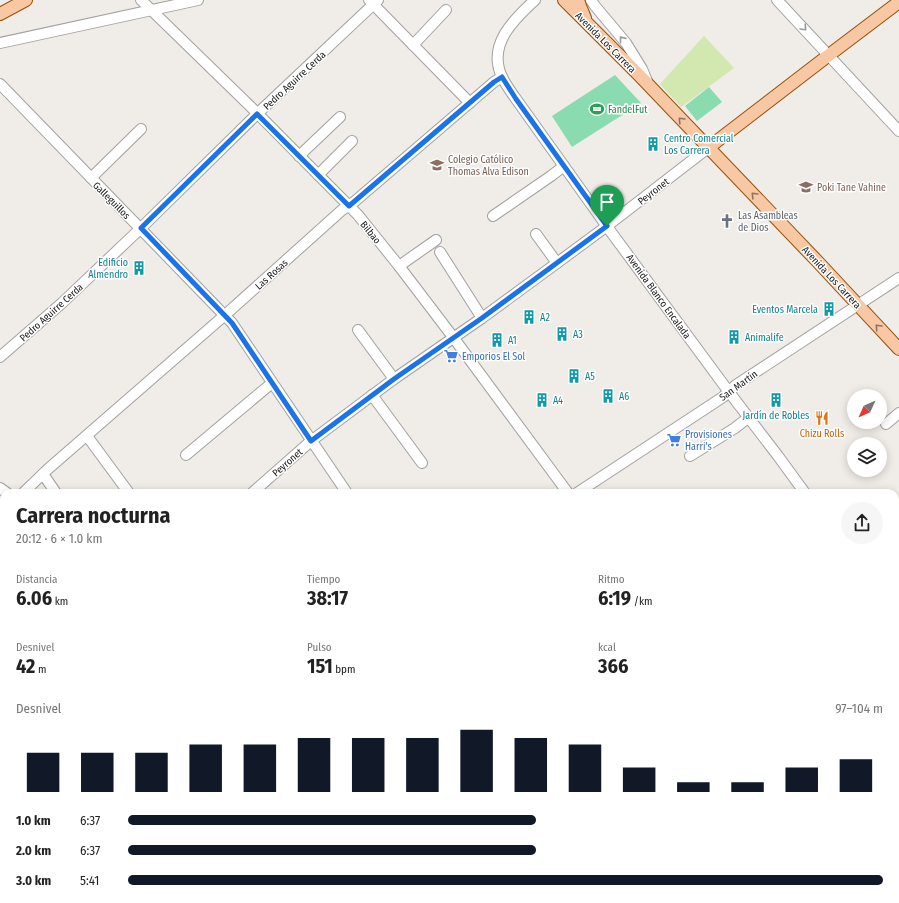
<!DOCTYPE html>
<html lang="es">
<meta charset="utf-8">
<style>
:root{--surface:#fff;--page:#f6f6f6;--text:#222;--muted:#767676;--accent:#111827}
body{margin:0;font-family:"Fira Sans Condensed",sans-serif;background:var(--page);color:var(--text);height:100vh;display:flex;flex-direction:column;font-size:15px;white-space:nowrap}
*{box-sizing:border-box;margin:0}
p{font-size:13px;color:var(--muted)}
.icon{flex:none;width:22px;height:22px;fill:none;stroke:currentColor;stroke-width:2;stroke-linecap:round;stroke-linejoin:round}
.map{position:relative;flex:1;overflow:hidden}
.drawer{position:absolute;left:0px;top:489px;width:899px;height:414px;display:flex;flex-direction:column;background:var(--surface);border-radius:12px 12px 0 0;box-shadow:0 2px 10px #0003}
.drawer>*{flex:none}
.needle{width:26px;rotate:225deg}
.controls{position:absolute;left:847px;top:389px;display:grid;gap:8px}
.controls a{display:grid;place-items:center;width:40px;height:40px;border-radius:50%;background:var(--surface);box-shadow:0 2px 10px #0003;font-size:20px}
.pin{position:absolute;display:grid;place-items:center;width:34px;height:34px;color:#fff;margin:-41px -17px;border-radius:50% 50% 50% 0;rotate:-45deg;box-shadow:0 0 4px #0007}
.pin .icon{rotate:45deg}
.round{display:grid;place-items:center;flex:none;width:42px;height:42px;border-radius:21px;background:var(--page)}
.headline{display:flex;align-items:center;justify-content:space-between;height:68px;padding:0 16px}
h1{font-size:22px;font-weight:700;line-height:30px}
.metrics{display:grid;grid-template-columns:repeat(3,1fr);gap:6px;height:68px;padding:4px 16px}
.metrics div{display:grid;align-content:center}
.metrics b{font-size:20px;font-weight:700}
.metrics small{font-size:11px;font-weight:400}
.metrics p{font-size:11px}
.chart{height:112px;padding:8px 16px}
.chart p{display:flex;justify-content:space-between}
.chart svg{width:100%;height:72px;margin-top:4px;stroke:var(--accent);stroke-width:6}
ul{padding:0 16px;list-style:none;font-size:13px}
li{display:grid;grid-template-columns:64px 48px 1fr;align-items:center;height:30px}
li i{height:10px;border-radius:5px;background:var(--accent)}
.map>svg:first-child{display:block}
</style>
<div class="map">
<svg width="899" height="903" viewBox="0 0 899 903">
<rect width="100%" height="100%" fill="#f0ece7"/>
<!-- grass -->
<polygon fill="#d3e7b0" points="704,36 734,68 681,107 660,84"/>
<!-- pitch -->
<g fill="#8adbb0">
<polygon points="615,75 641,103 572,147 552,116"/>
<polygon points="709,87 722,102 697,121 685,106"/>
</g>
<g fill="none" stroke-linecap="round" stroke-linejoin="round">
<!-- stream -->
<polyline stroke="#aad8db" stroke-width="2.5" points="0,516 4,512"/>
<defs>
<g id="minor">
<polyline points="141,0 251,107 358,215 399,266 453,337 568,493"/>
<polyline points="369,0 470,103"/>
<path d="M535,0C513,20 487,45 502,77C506,85 511,92 516,99L611,232L729,392L778,456L805,493"/>
<polyline points="591,0 595,6 626,43 642,69 647,81"/>
<polyline points="777,0 899,131"/>
<polyline points="0,43 198,0"/>
<polyline points="413,45 446,10"/>
<polyline points="0,84 232,323 347,493"/>
<polyline points="299,156 340,117"/>
<polyline points="318,175 352,141"/>
<polyline points="91,178 141,129"/>
<polyline points="493,216 551,176 564,166"/>
<polyline points="536,234 557,263"/>
<polyline points="440,252 482,318"/>
<polyline points="399,266 436,240"/>
<polyline points="358,330 394,379"/>
<polyline points="0,357 62,303 141,228 257,114 378,0"/>
<polyline points="372,395 422,463"/>
<polyline points="886,424 899,413"/>
<polyline points="87,436 129,493"/>
<polyline points="186,455 272,383"/>
<polyline points="690,456 735,428 749,417"/>
<polyline points="43,474 56,493"/>
<polyline points="0,488 7,493"/>
<polyline points="23,493 48,469 225,315 342,210 354,202 494,82 502,77"/>
<polyline points="252,493 311,441 394,379 482,318 557,263 607,226 708,148"/>
<polyline points="577,493 723,397 736,385 899,278"/>
<polyline points="0,573 4,556"/>
<polyline points="895,618 899,624"/>
<polyline points="895,672 899,669"/>
<polyline points="0,858 4,860"/>
<polyline points="895,861 899,858"/>
<polyline points="0,886 4,876"/>
<polyline points="80,899 88,903"/>
<polyline points="643,899 646,903"/>
<polyline points="868,899 871,903"/>
<polyline points="60,903 61,899"/>
<polyline points="323,903 325,899"/>
<polyline points="596,903 601,899"/>
<polyline points="839,903 845,899"/>
</g>
<g id="major">
<polyline points="564,0 639,75 817,261 899,349"/>
<polyline points="578,0 580,6 585,18"/>
<polyline points="0,14 26,0"/>
<polyline points="708,148 829,55 899,2"/>
<polyline points="895,528 899,526"/>
<polyline points="0,705 4,708"/>
<polyline points="351,899 359,903"/>
</g>
</defs>
<!-- minor casing -->
<use href="#minor" stroke="#a1a1a1" stroke-width="12"/>
<!-- major casing -->
<use href="#major" stroke="#955107" stroke-width="14"/>
<!-- minor -->
<use href="#minor" stroke="#fff" stroke-width="10"/>
<!-- major -->
<use href="#major" stroke="#f8c8a5" stroke-width="12"/>
</g>
<!-- one-way arrows -->
<defs><path id="oneway-chevron" d="M-2-3.5L2.5 0L-2 3.5" fill="none" stroke-width="1.6" stroke-linecap="round" stroke-linejoin="round"/></defs>
<g stroke="#9b9b9b">
<use href="#oneway-chevron" transform="translate(804 28) rotate(47)"/>
<use href="#oneway-chevron" transform="translate(622 39) rotate(-129)"/>
</g>
<g stroke="#8c7462">
<use href="#oneway-chevron" transform="translate(681 120) rotate(-134)"/>
<use href="#oneway-chevron" transform="translate(754 195) rotate(-134)"/>
<use href="#oneway-chevron" transform="translate(878 327) rotate(-133)"/>
</g>
<g fill="none" stroke-linecap="round" stroke-linejoin="round">
<defs>
<polygon id="route" points="502,77 516,99 607,226 482,318 394,379 311,441 232,323 141,228 257,114 349,206 494,82"/>
</defs>
<!-- route casing -->
<use href="#route" stroke="#fff" stroke-width="8"/>
<!-- route -->
<use href="#route" stroke="#1a73e8" stroke-width="5"/>
</g>
<!-- icons -->
<defs>
<symbol id="stadium-bare" viewBox="-9 -9 18 18"><path d="M0-5a6.5 5 0 1 0 0 10a6.5 5 0 1 0 0-10ZM-3.5-1.8h7v3.6h-7Z" fill="#2e9e5b" stroke="#fff" stroke-width="2.5" paint-order="stroke"/></symbol>
<symbol id="building-bare" viewBox="-9 -9 18 18"><path d="M-4-6H4V6H1V3H-1V6H-4ZM-2.5-4.3h1.7v1.8h-1.7ZM.8-4.3h1.7v1.8H.8ZM-2.5-1h1.7V.8h-1.7ZM.8-1h1.7V.8H.8Z" fill="#0f9aa8" stroke="#fff" stroke-width="2.5" paint-order="stroke"/></symbol>
<symbol id="school-bare" viewBox="-9 -9 18 18"><path d="M0-5L7-2L0 1L-7-2ZM-4 1L0 2.5L4 1V4Q0 6-4 4Z" fill="#8d6e63" stroke="#fff" stroke-width="2.5" paint-order="stroke"/></symbol>
<symbol id="church-bare" viewBox="-9 -9 18 18"><path d="M-1.2-6h2.4v3.5h3.3v2.4h-3.3V6h-2.4V-.1h-3.3v-2.4h3.3Z" fill="#6b7280" stroke="#fff" stroke-width="2.5" paint-order="stroke"/></symbol>
<symbol id="supermarket-bare" viewBox="-9 -9 18 18"><path d="M-6-5.5h2.5l.6 2H6L4.5 2H-2.5L-4.4-4H-6ZM-1.5 3.2a1.3 1.3 0 1 0 .1 0ZM3 3.2a1.3 1.3 0 1 0 .1 0Z" fill="#3f7fe0" stroke="#fff" stroke-width="2.5" paint-order="stroke"/></symbol>
<symbol id="restaurant-bare" viewBox="-9 -9 18 18"><path d="M-5-6h1v4h1v-4h1v4h1v-4h1v5L-1.5 .5V6h-2V.5L-5-1ZM5-6V6H3V1.5H1.5Q1.5-4 5-6Z" fill="#e8710a" stroke="#fff" stroke-width="2.5" paint-order="stroke"/></symbol>
</defs>
<g fill-rule="evenodd">
<use href="#stadium-bare" x="587" y="99" width="20" height="20"/>
<use href="#building-bare" x="643" y="134" width="20" height="20"/>
<use href="#school-bare" x="427" y="155" width="20" height="20"/>
<use href="#school-bare" x="796" y="177" width="20" height="20"/>
<use href="#church-bare" x="717" y="211" width="20" height="20"/>
<use href="#building-bare" x="129" y="258" width="20" height="20"/>
<use href="#building-bare" x="819" y="299" width="20" height="20"/>
<use href="#building-bare" x="519" y="307" width="20" height="20"/>
<use href="#building-bare" x="552" y="324" width="20" height="20"/>
<use href="#building-bare" x="724" y="327" width="20" height="20"/>
<use href="#building-bare" x="487" y="330" width="20" height="20"/>
<use href="#supermarket-bare" x="441" y="346" width="20" height="20"/>
<use href="#building-bare" x="564" y="366" width="20" height="20"/>
<use href="#building-bare" x="598" y="386" width="20" height="20"/>
<use href="#building-bare" x="532" y="390" width="20" height="20"/>
<use href="#building-bare" x="766" y="390" width="20" height="20"/>
<use href="#restaurant-bare" x="812" y="408" width="20" height="20"/>
<use href="#supermarket-bare" x="664" y="430" width="20" height="20"/>
</g>
<g text-anchor="middle" stroke-width="3" stroke-linejoin="round" paint-order="stroke">
<!-- street labels -->
<g font-size="10" fill="#202020" stroke="#fff">
<text transform="translate(606 42) rotate(45)" y="4">Avenida Los Carrera</text>
<text transform="translate(294 80) rotate(-43)" y="4">Pedro Aguirre Cerda</text>
<text transform="translate(653 191) rotate(-38)" y="4">Peyronet</text>
<text transform="translate(112 200) rotate(45)" y="4">Galleguillos</text>
<text transform="translate(371 232) rotate(51)" y="4">Bilbao</text>
<text transform="translate(271 274) rotate(-42)" y="4">Las Rosas</text>
<text transform="translate(832 277) rotate(47)" y="4">Avenida Los Carrera</text>
<text transform="translate(659 296) rotate(54)" y="4">Avenida Blanco Encalada</text>
<text transform="translate(51 312) rotate(-42)" y="4">Pedro Aguirre Cerda</text>
<text transform="translate(738 385) rotate(-36)" y="4">San Martín</text>
<text transform="translate(287 462) rotate(-41)" y="4">Peyronet</text>
</g>
<!-- leisure labels -->
<g font-size="10" fill="#27864d" stroke="#fff" text-anchor="start">
<text x="608" y="113">FandelFut</text>
</g>
<!-- culture labels -->
<g font-size="10" fill="#0d838f" stroke="#fff" text-anchor="start">
<text x="664" y="142">Centro Comercial<tspan x="664" dy="12">Los Carrera</tspan></text>
<text x="128" y="266" text-anchor="end">Edificio<tspan x="128" dy="12">Almendro</tspan></text>
<text x="818" y="313" text-anchor="end">Eventos Marcela</text>
<text x="540" y="321">A2</text>
<text x="573" y="338">A3</text>
<text x="745" y="341">Animalife</text>
<text x="508" y="344">A1</text>
<text x="585" y="380">A5</text>
<text x="619" y="400">A6</text>
<text x="553" y="404">A4</text>
<text x="776" y="419" text-anchor="middle">Jardín de Robles</text>
</g>
<!-- education labels -->
<g font-size="10" fill="#785e54" stroke="#fff" text-anchor="start">
<text x="448" y="163">Colegio Católico<tspan x="448" dy="12">Thomas Alva Edison</tspan></text>
<text x="817" y="191">Poki Tane Vahine</text>
</g>
<!-- worship labels -->
<g font-size="10" fill="#5b616d" stroke="#fff" text-anchor="start">
<text x="738" y="219">Las Asambleas<tspan x="738" dy="12">de Dios</tspan></text>
</g>
<!-- shop labels -->
<g font-size="10" fill="#366cbe" stroke="#fff" text-anchor="start">
<text x="462" y="360">Emporios El Sol</text>
<text x="685" y="438">Provisiones<tspan x="685" dy="12">Harri's</tspan></text>
</g>
<!-- food labels -->
<g font-size="10" fill="#c56008" stroke="#fff">
<text x="822" y="437">Chizu Rolls</text>
</g>
</g>
</svg>
<div class="controls">
<a><svg class="needle" viewBox="-14 -14 28 28"><path d="M0-13l5 13h-10z" fill="#e53935"/><path d="M0 13l5-13h-10z" fill="#767676"/></svg></a>
<a><svg class="icon" aria-label="layers" viewBox="0 0 24 24"><path d="M12 4l9 5-9 5-9-5zM3 14l9 5 9-5"/></svg></a>
</div>
<div class="pin" style="left:607px;top:226px;background:#1e9e55"><svg class="icon" aria-label="arrive" viewBox="0 0 24 24"><path d="M6 21V4h12l-3 4 3 4H6"/></svg></div>
<section class="drawer">
<div class="headline"><div><h1>Carrera nocturna</h1><p>20:12 · 6 × 1.0 km</p></div><a class="round"><svg class="icon" aria-label="share" viewBox="0 0 24 24"><path d="M12 15V3M7 8l5-5 5 5M5 13v7h14v-7"/></svg></a></div>
<div class="metrics">
<div><p>Distancia</p><b>6.06<small> km</small></b></div>
<div><p>Tiempo</p><b>38:17</b></div>
<div><p>Ritmo</p><b>6:19<small> /km</small></b></div>
</div>
<div class="metrics">
<div><p>Desnivel</p><b>42<small> m</small></b></div>
<div><p>Pulso</p><b>151<small> bpm</small></b></div>
<div><p>kcal</p><b>366</b></div>
</div>
<div class="chart"><p><span>Desnivel</span>97–104 m</p>
<svg viewBox="0 0 160 44" preserveAspectRatio="none"><path d="M5 44V20M15 44V20M25 44V20M35 44V15M45 44V15M55 44V11M65 44V11M75 44V11M85 44V6M95 44V11M105 44V15M115 44V29M125 44V38M135 44V38M145 44V29M155 44V24"/></svg>
</div>
<ul>
<li><b>1.0 km</b>6:37<i style="width:54%"></i></li>
<li><b>2.0 km</b>6:37<i style="width:54%"></i></li>
<li><b>3.0 km</b>5:41<i style="width:100%"></i></li>
</ul>
</section>
</div>
